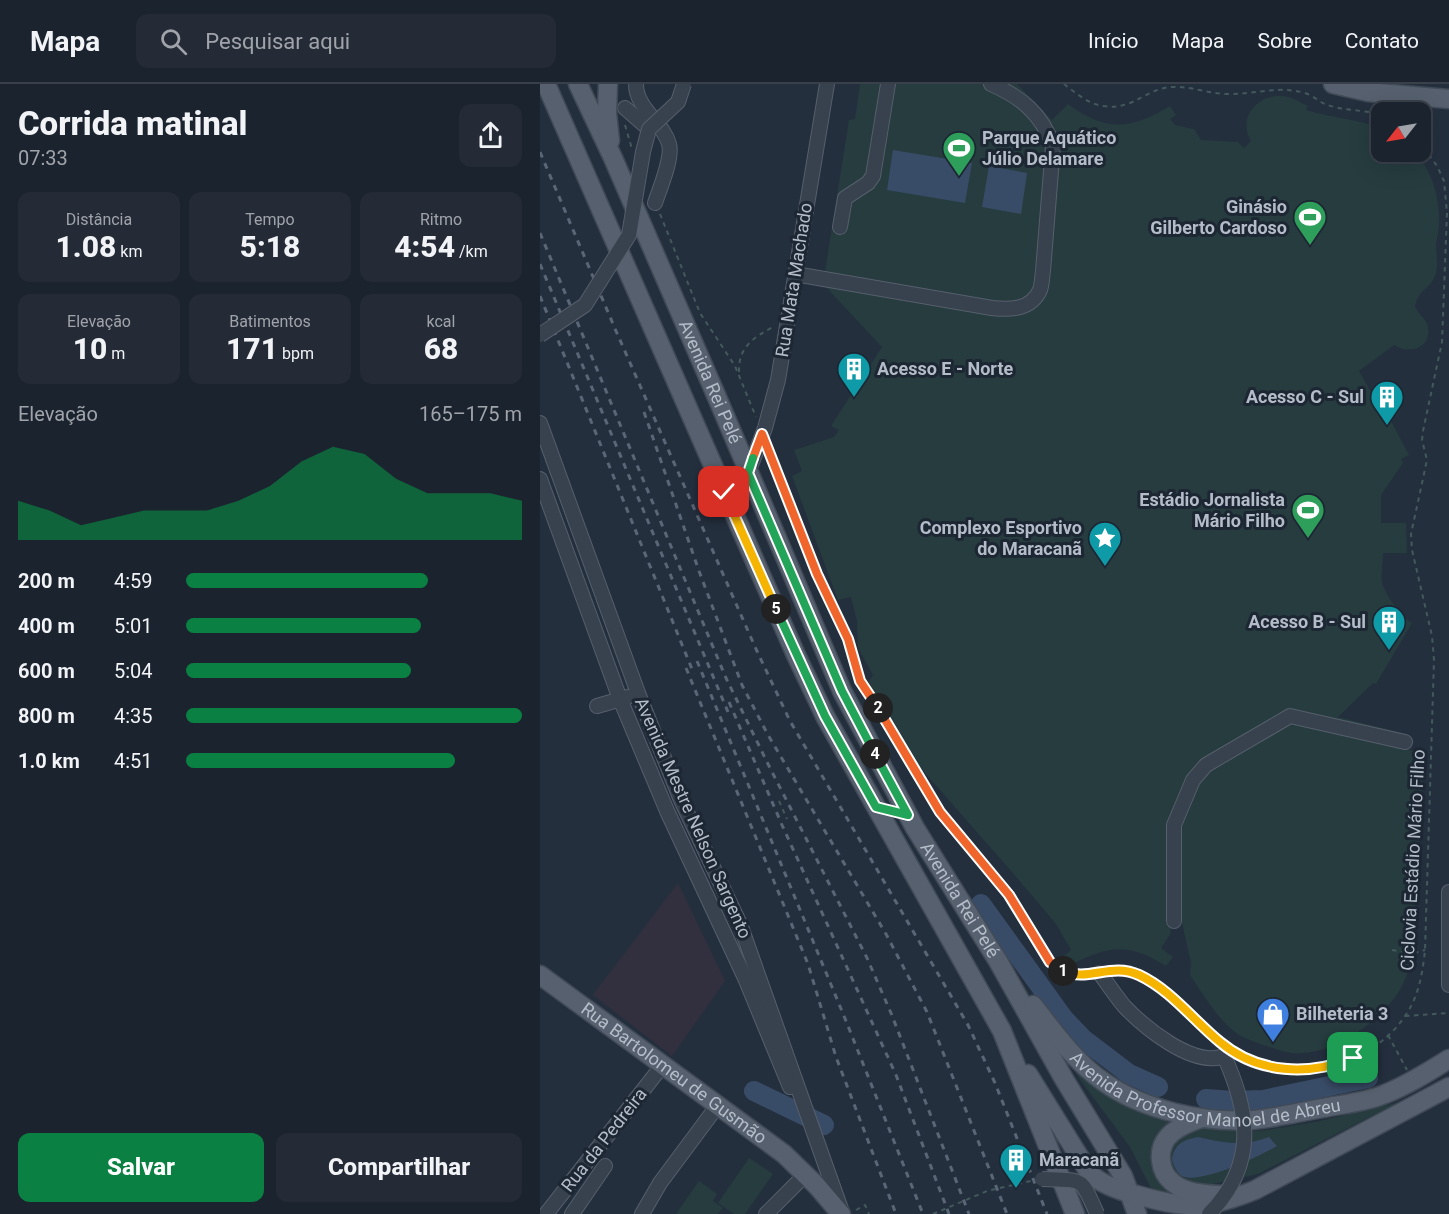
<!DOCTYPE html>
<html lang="pt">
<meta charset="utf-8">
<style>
:root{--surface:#1b232e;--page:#242b36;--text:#f1f3f6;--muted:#a0a4aa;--line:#39404a;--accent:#0b8043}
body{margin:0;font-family:Roboto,sans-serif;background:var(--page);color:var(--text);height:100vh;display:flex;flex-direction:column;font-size:22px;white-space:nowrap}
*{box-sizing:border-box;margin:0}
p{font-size:20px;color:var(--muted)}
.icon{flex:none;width:33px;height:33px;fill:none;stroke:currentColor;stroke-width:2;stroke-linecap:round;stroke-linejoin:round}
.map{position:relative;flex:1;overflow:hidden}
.side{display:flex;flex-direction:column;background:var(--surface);width:540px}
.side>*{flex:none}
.needle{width:39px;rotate:239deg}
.controls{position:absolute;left:831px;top:18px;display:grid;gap:12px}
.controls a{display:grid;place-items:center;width:60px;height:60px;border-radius:12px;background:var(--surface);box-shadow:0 6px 24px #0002,0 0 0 2px var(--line);font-size:30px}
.pin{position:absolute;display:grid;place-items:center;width:51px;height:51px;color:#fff;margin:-26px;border-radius:12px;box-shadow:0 3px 9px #0006}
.km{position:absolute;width:30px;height:30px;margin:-15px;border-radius:50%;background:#222;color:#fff;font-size:16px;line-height:30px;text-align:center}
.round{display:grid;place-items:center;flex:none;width:63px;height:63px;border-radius:12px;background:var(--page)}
.summary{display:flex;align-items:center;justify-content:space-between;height:102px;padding:0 18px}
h1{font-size:33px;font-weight:800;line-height:45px}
.stats{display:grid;grid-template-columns:repeat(3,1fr);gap:9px;height:102px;padding:6px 18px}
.stats div{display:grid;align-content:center;border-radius:12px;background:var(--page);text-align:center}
.stats b{font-size:30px;font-weight:800}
.stats small{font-size:16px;font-weight:400}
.stats p{font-size:16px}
.chart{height:168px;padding:12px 18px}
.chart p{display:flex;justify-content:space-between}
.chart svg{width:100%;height:108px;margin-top:6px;fill:var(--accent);opacity:.7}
.action{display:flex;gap:12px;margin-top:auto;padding:12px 18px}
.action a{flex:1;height:69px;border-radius:12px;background:var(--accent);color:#fff;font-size:24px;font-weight:800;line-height:69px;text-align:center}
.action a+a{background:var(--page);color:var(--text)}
ul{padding:0 18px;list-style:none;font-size:20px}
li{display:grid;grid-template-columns:96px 72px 1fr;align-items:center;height:45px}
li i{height:15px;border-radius:8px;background:var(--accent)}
header{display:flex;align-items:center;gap:36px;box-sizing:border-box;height:84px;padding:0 30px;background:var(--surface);border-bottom:2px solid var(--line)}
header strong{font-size:28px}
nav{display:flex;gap:33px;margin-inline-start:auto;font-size:21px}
.search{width:420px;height:54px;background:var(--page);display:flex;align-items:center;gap:15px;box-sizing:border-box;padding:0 21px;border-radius:12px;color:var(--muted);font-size:22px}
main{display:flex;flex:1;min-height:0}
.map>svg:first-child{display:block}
</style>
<header>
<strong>Mapa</strong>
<div class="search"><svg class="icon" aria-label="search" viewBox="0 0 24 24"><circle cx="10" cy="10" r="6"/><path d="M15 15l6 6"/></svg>Pesquisar aqui</div>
<nav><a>Início</a><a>Mapa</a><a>Sobre</a><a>Contato</a></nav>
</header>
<main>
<section class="side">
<div class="summary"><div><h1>Corrida matinal</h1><p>07:33</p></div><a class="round"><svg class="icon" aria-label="share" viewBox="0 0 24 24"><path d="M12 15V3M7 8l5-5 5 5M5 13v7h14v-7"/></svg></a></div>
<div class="stats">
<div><p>Distância</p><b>1.08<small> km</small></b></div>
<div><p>Tempo</p><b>5:18</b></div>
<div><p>Ritmo</p><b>4:54<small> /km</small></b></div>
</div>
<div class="stats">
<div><p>Elevação</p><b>10<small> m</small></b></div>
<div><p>Batimentos</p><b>171<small> bpm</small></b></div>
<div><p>kcal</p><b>68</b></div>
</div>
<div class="chart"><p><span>Elevação</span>165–175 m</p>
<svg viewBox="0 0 160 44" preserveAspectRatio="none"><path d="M0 44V28L10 32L20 38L30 35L40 32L50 32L60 32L70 28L80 22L90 12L100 6L110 9L120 19L130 25L140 25L150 25L160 28V44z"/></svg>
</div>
<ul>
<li><b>200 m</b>4:59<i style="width:72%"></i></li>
<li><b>400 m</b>5:01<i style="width:70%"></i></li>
<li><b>600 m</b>5:04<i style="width:67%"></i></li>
<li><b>800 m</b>4:35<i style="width:100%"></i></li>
<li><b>1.0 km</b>4:51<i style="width:80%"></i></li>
</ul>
<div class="action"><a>Salvar</a><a>Compartilhar</a></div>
</section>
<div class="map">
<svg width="909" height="1130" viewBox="0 0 909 1130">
<rect width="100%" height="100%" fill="#242f3e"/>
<!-- medical -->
<polygon fill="#32303f" points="138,799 185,897 132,972 53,911"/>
<!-- green -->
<g fill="#263c3f">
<path d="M320,0H477L512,36L528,20C566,48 590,46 630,22L636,31L630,35L635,41L654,45L661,56L698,58L704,64L711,57C697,34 717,11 741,12C751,12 759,18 768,22L766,26C792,34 817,35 841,44L842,68H876C893,90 900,114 899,141C899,147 897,153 896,160C896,171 899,181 895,192C890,205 878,206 875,222C878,230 886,234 888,243C892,264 869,271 854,261L819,287L832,310L836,308L869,371L861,375L863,379L841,411V439H866L867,469H843C843,479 841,488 842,497C843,509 862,533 872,539L836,600L833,599L798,633L867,650L864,664L884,670L873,849L876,850L872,884H869C863,905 853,918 837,933C813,955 784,971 751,969C744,968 736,965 729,963C719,959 708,956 699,951C678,937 664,911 650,891L651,879L642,839L629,836L631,849L621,864L633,873L626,882C586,857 567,862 527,883L521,875L531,866L516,840L472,788L378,681L339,621L329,598L333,591L318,564L317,537L311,513L298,516L252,392L262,387L254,366L294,353L299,346L291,342L342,263L283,200L309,36L315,35Z"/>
<polygon points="528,975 639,1037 617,1067 645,1112 613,1108 590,1063 541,997"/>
<polygon points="859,1018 718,1090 673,1100 658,1100 645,1096 636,1090 631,1083 630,1064 634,1055 658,1043 704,1048 727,1046 780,1037"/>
<polygon points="209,1074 233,1090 205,1130 194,1130 178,1119"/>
<polygon points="159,1097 177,1110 173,1117 183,1124 178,1130 136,1130"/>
</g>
<!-- water -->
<g fill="#394c67">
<polygon points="353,66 432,79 425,119 347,106"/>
<polygon points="449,82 487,89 481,130 442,123"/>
<path d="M658,1053C684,1059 703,1063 729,1053L737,1062C720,1072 660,1101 642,1092C637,1089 634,1082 632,1076C634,1060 643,1056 658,1053Z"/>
</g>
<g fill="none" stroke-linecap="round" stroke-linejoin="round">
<!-- river -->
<g stroke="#394c67" stroke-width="20">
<polyline points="441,820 524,935 543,955 589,990 618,1003"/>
<polyline points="214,1007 284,1041"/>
<polyline points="666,1015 693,1017 723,1016 828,994"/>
</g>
<defs>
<g id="minor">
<path d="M96,0C96,25 123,38 129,60C133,74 120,104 115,119"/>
<polyline points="85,24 109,45"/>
<polyline points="300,143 305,114 328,99 333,92 348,0"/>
<path d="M255,190L452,224C470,226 491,226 500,206C502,201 502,193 503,187L513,62C502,30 481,13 451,0"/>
<polyline points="0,339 98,609 141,716 200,840 302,1128"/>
<polyline points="208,389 225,344 238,296 287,0"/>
<polyline points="0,395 80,615 127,727 205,894 250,1003"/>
<polyline points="57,622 88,613"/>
<polyline points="909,808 909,901"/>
<polyline points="634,837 634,741 653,696 666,681 750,632 865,658"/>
<polyline points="6,1130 122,982"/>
<polyline points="32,1130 65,1082"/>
<polyline points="102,1130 120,1099 178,1021"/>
<polyline points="226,1130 266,1090"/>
</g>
<g id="major">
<polyline points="6,0 256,571 285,632 462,947 535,1130"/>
<path id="s1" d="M38,0L73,74L176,311L302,607L375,744L458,877L524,995L583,1092L597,1130"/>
<polyline points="68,0 67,29 70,57"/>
<polyline points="793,0 828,8 909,15"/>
<path id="s2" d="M0,891L244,1070L277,1102L301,1130"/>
<path id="s3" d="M493,921C514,948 535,978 564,998C603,1026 664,1039 711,1036C735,1034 759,1028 783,1024C804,1020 826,1018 845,1010C868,1001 888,988 909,975"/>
<path d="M488,990L550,1090C563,1101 580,1107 597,1111C646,1125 666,1126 715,1106L909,1003"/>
<path d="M662,1034C641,1041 618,1051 621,1077C622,1085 626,1093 632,1098C645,1110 669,1111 686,1111"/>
</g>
</defs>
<!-- minor casing -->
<use href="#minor" stroke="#565f6c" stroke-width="16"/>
<!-- major casing -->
<use href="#major" stroke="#414a57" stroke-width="21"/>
<!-- path -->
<g stroke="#44595c" stroke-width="2" stroke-dasharray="4.5 4.5" stroke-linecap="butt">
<path d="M524,0C536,9 548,20 563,22C593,27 606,4 632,3C651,2 669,10 687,10C714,11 736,1 765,9C772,11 778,17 785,20C800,26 819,26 835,29L842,32"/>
<polyline points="85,41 92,65"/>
<polyline points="120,130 160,229 195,282 216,333"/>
<path d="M199,288C198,263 214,253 235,242"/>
<polyline points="229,367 277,490 293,527 305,547 320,597 381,698 404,733 471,814 510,878 520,886 528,889 538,891 548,890"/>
<polyline points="239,717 247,735"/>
<polyline points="852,866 863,868"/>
<polyline points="874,869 885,866"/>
<path d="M572,886C616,887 650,931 681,959"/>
<polyline points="865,932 909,929"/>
<polyline points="848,951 867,986"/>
<path d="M696,968C753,1004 837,983 870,924C880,906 883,885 885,866L894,576L892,552L872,466L871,450L887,376L882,356L883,347L902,258L907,129L904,97L897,82L880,58"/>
<polyline points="316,1126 325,1121 329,1130"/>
</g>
<!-- minor -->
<use href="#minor" stroke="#38414e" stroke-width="14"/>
<!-- major -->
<use href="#major" stroke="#56606e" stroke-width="18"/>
<!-- rail -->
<g stroke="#5a6575" stroke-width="3" stroke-dasharray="6 6" stroke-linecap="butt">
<polyline points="0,68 76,247 216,565 250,637 428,941 455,999 507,1130"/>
<polyline points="0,149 186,594 228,680 327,874 351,929 429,1130"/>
<polyline points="0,180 188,628"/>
<polyline points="0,212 154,590"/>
<polyline points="104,328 159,487 202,601 228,651 346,850 387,928 467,1130"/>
<polyline points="157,577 304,932 383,1130"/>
<polyline points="146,584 268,880 296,973 356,1130"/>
<polyline points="189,618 242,741 356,991 409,1130"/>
</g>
<defs>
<g id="minor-bridge">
<polyline points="0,251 45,221 89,151 103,68 109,45 138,18 144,0"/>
<path d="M559,888C567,899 575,911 584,922C604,943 653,984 684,972C710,1029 717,1081 669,1130"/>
<path d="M502,1095C544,1097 540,1091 557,1130"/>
</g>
</defs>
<!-- minor-bridge casing -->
<use href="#minor-bridge" stroke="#565f6c" stroke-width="16" stroke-linecap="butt"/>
<!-- path-bridge -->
<polyline stroke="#44595c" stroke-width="2" stroke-dasharray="4.5 4.5" stroke-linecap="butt" points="393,1130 447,1107 491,1097"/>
<!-- minor-bridge -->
<use href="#minor-bridge" stroke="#38414e" stroke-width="14"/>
</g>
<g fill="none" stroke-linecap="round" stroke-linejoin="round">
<defs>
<path id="split-1" d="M523,887C549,898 571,878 599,891C631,906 653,936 680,958C718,990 769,992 813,974"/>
<polyline id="split-2" points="338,624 400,728 469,811 510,878 523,887"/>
<polyline id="split-3" points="213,374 222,350 277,490 308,555 320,597 338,624"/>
<polyline id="split-4" points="213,374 208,389 302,607 335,670"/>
<polyline id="split-5" points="236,525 285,632 336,723 368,731 335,670"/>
<polyline id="split-6" points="184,408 236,525"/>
</defs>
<!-- split-1 casing -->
<use href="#split-1" stroke="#fff" stroke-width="12"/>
<!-- split-2 casing -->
<use href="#split-2" stroke="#fff" stroke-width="12"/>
<!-- split-3 casing -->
<use href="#split-3" stroke="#fff" stroke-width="12"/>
<!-- split-4 casing -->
<use href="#split-4" stroke="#fff" stroke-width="12"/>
<!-- split-5 casing -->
<use href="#split-5" stroke="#fff" stroke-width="12"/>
<!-- split-6 casing -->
<use href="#split-6" stroke="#fff" stroke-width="12"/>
<!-- split-1 -->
<use href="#split-1" stroke="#f5b400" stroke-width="8"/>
<!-- split-2 -->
<use href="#split-2" stroke="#f0652b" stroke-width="8"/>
<!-- split-3 -->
<use href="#split-3" stroke="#f0652b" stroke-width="8"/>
<!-- split-4 -->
<use href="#split-4" stroke="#22a559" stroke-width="8"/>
<!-- split-5 -->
<use href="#split-5" stroke="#22a559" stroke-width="8"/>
<!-- split-6 -->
<use href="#split-6" stroke="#f5b400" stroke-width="8"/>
</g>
<!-- icons -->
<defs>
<symbol id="stadium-pin" viewBox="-11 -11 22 30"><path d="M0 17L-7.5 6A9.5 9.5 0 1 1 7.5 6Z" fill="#2e9e5b" stroke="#1d2633"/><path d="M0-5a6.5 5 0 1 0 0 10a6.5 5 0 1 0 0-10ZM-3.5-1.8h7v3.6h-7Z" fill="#fff"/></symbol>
<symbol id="building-pin" viewBox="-11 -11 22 30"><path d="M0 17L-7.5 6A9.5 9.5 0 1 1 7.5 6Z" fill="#0f9aa8" stroke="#1d2633"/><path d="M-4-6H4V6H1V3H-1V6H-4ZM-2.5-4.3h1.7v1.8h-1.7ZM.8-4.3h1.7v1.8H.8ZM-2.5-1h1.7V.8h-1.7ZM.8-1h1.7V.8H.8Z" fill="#fff"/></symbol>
<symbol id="sight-pin" viewBox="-11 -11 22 30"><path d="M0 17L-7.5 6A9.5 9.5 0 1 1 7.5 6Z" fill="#0f9aa8" stroke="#1d2633"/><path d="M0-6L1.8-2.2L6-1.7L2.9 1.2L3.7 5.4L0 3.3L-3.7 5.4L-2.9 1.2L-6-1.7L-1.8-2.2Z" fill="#fff"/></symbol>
<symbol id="shop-pin" viewBox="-11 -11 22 30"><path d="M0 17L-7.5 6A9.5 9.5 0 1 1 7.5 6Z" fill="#3f7fe0" stroke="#1d2633"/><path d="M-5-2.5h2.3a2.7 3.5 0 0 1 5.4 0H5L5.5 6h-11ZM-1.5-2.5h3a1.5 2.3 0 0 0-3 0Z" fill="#fff"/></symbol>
</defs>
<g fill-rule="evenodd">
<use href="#stadium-pin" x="400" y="45" width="38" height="52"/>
<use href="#stadium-pin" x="751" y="114" width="38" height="52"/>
<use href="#building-pin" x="295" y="266" width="38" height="52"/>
<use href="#building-pin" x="828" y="294" width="38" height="52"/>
<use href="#stadium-pin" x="749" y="407" width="38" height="52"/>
<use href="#sight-pin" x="546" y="435" width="38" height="52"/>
<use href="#building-pin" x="830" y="519" width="38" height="52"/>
<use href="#shop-pin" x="714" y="911" width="38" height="52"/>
<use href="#building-pin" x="457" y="1057" width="38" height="52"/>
</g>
<g text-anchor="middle" stroke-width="6" stroke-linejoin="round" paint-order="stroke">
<!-- poi labels -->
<g font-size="18" font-weight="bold" fill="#b4bcc9" stroke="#1d2633" text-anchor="end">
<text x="442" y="60" text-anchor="start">Parque Aquático<tspan x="442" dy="21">Júlio Delamare</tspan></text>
<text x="747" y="129">Ginásio<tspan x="747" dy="21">Gilberto Cardoso</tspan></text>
<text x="337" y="291" text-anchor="start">Acesso E - Norte</text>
<text x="824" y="319">Acesso C - Sul</text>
<text x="745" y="422">Estádio Jornalista<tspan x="745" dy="21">Mário Filho</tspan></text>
<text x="542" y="450">Complexo Esportivo<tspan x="542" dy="21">do Maracanã</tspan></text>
<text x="826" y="544">Acesso B - Sul</text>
<text x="756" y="936" text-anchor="start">Bilheteria 3</text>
<text x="499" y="1082" text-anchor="start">Maracanã</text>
</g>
<!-- street labels -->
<g font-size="18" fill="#b4bcc9" stroke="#1d2633">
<text transform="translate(254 196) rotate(-81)" y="6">Rua Mata Machado</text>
<text dy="6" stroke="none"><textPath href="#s1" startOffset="326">Avenida Rei Pelé</textPath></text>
<text transform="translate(153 734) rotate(66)" y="6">Avenida Mestre Nelson Sargento</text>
<text transform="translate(873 776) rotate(-87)" y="6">Ciclovia Estádio Mário Filho</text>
<text dy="6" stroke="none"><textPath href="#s1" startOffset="902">Avenida Rei Pelé</textPath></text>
<text dy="6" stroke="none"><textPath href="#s2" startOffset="166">Rua Bartolomeu de Gusmão</textPath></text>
<text dy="6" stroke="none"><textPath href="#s3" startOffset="207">Avenida Professor Manoel de Abreu</textPath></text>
<text transform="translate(64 1056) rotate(-52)" y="6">Rua da Pedreira</text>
</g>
</g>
</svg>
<div class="controls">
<a><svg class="needle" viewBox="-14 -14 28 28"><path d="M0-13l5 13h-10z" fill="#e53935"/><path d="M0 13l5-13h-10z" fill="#a0a4aa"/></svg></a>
</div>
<div class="pin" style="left:813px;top:974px;background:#1e9e55"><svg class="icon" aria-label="arrive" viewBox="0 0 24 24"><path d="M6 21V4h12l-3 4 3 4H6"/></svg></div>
<div class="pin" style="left:184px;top:408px;background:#d93025"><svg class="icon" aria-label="check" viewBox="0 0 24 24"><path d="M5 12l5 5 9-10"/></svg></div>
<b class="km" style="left:523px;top:887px">1</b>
<b class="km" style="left:338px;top:624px">2</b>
<b class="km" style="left:335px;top:670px">4</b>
<b class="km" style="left:236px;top:525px">5</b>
</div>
</main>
